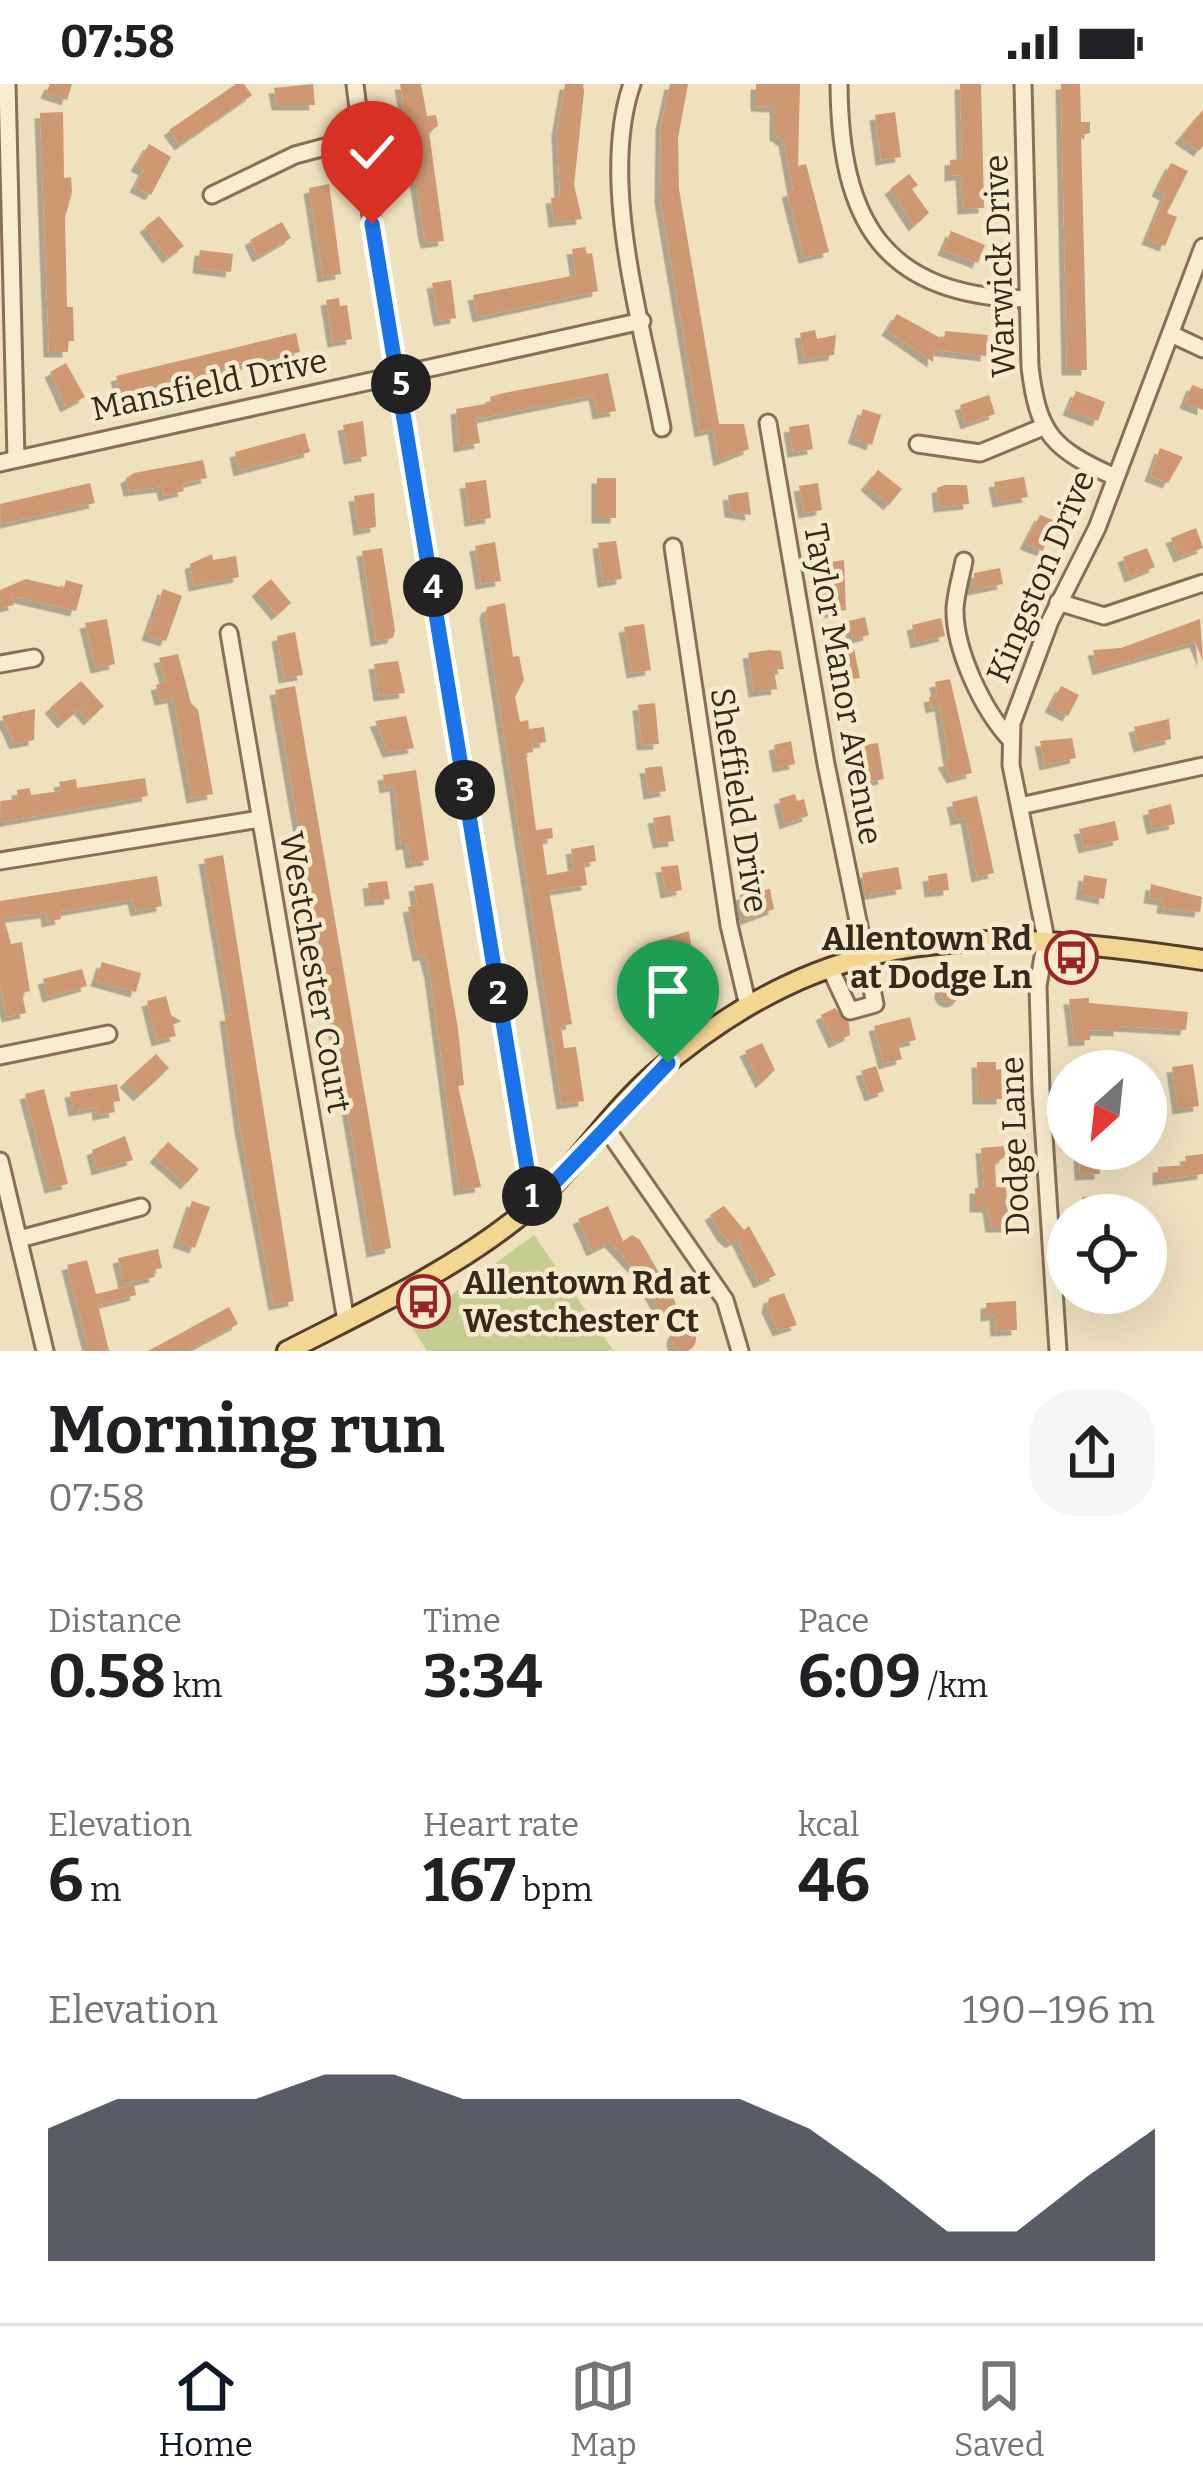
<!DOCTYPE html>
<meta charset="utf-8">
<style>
:root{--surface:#fff;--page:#f6f6f6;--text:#202124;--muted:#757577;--line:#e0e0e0;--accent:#111827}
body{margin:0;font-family:Bitter,serif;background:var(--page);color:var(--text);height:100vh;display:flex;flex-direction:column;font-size:45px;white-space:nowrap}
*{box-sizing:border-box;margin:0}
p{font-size:39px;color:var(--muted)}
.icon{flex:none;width:66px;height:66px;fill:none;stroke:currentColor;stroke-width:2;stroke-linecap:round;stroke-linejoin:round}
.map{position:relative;height:1267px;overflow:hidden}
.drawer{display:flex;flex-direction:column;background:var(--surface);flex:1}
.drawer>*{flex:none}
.needle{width:78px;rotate:207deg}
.buttons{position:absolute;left:1047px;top:966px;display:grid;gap:24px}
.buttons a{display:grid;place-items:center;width:120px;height:120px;border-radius:50%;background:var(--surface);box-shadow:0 12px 48px #0002;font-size:60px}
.pin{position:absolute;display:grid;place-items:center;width:102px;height:102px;color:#fff;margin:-123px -51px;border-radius:50% 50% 50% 0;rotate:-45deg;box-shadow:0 0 12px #0007}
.pin .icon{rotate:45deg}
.km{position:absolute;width:60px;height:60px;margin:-30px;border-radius:50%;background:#222;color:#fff;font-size:33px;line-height:60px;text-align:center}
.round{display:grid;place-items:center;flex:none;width:126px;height:126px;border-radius:48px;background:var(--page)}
.head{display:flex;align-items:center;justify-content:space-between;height:204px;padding:0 48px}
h1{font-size:66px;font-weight:700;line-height:90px}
.metrics{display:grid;grid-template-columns:repeat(3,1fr);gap:18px;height:204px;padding:12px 48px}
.metrics div{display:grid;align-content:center}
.metrics b{font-size:60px;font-weight:700}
.metrics small{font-size:33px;font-weight:400}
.metrics p{font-size:33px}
.chart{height:336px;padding:24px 48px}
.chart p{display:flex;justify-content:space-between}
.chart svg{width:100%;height:216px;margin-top:12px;fill:var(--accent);opacity:.7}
.status{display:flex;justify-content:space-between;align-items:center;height:84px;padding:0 60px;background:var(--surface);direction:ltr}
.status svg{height:33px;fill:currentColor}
.tab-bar{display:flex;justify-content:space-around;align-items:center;height:168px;border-top:3px solid var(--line);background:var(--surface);font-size:33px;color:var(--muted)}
.tab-bar a{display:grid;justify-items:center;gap:6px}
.tab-bar .selected{color:var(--accent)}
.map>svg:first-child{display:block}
</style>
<div class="status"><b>07:58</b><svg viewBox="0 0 49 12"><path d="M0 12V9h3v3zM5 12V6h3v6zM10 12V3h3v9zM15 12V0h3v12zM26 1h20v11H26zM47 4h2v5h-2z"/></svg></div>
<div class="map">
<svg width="1203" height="1267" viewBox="0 0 1203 1267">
<defs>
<filter id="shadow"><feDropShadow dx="-5.5" dy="5.5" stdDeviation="0" flood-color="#0004"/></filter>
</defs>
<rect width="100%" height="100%" fill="#efe0be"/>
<!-- green -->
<polygon fill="#c6cd92" points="534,1151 614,1267 427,1267 411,1241"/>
<!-- building -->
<g fill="#ce9872" filter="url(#shadow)">
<polygon points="50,0 72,0 67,16 46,9"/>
<polygon points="236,0 244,0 252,11 180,61 169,46"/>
<polygon points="313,0 315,21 277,21 274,4"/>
<polygon points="400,0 421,0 427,32 436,31 438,42 429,48 444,157 426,159 424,151"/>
<polygon points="565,0 583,0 584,8 574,101 582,135 554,138 551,114 560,113 557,47"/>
<polygon points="670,0 688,0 678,54 679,105 719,340 744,340 749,365 719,377 713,345 700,348 660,114 661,40"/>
<polygon points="756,0 800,0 798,82 806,80 829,168 804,174 787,108 793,106 784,57 775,51 775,23 756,22"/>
<polygon points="960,0 981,0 984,124 963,125 961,91 950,92 950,76 962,75"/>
<polygon points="1061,0 1080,0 1081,38 1090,38 1090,49 1081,51 1087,286 1067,286"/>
<polygon points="1203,26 1203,62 1199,67 1180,54"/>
<polygon points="63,28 64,94 71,93 72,108 65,134 67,223 73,223 74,257 68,257 68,268 49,268 40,29"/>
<polygon points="895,28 901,73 881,76 875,31"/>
<polygon points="149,60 171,73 151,111 135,103 144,86 136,82"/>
<polygon points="1171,79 1188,87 1167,129 1177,133 1165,162 1147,155 1165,111 1157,107"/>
<polygon points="909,90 918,101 912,105 929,129 914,142 890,105"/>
<polygon points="329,100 341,190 323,193 309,104"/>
<polygon points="159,132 184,162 168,174 145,143"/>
<polygon points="282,138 291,154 258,173 250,156"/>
<polygon points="951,147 985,161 978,179 943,166"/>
<polygon points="585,163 587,170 592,169 598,207 478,233 473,211 576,191 572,165"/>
<polygon points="200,166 233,170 231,188 198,184"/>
<polygon points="451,196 456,234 439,237 432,199"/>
<polygon points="339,214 340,222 347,221 352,255 333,258 326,216"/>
<polygon points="897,230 944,256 945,247 988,251 986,272 934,266 933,278 887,246"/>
<polygon points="815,246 817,255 836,251 834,271 804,275 800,249"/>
<polygon points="296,249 300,268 120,309 116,292"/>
<polygon points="66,279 85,313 66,323 50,288"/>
<polygon points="608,289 616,327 598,330 594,311 476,335 480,359 459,363 456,325 491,319 490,313 504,309"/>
<polygon points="1192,301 1203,305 1203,326 1185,319"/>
<polygon points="1076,307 1105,318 1098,337 1068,326"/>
<polygon points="989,311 995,330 966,340 960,321"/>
<polygon points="863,325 881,331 872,361 853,354"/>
<polygon points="363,337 367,372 349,375 343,341"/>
<polygon points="809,340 813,365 793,368 789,343"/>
<polygon points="305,349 310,368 239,387 235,368"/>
<polygon points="1160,364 1183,373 1168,399 1150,392"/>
<polygon points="203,376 207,394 182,400 184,407 164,412 162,403 129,407 126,394 134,389"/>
<polygon points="878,386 902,405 889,421 866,401"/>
<polygon points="1024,393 1028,413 998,418 994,398"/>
<rect x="597" y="394" width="19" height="40"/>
<polygon points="486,396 491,434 470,437 465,399"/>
<polygon points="90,399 95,419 1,440 0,420"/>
<polygon points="818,399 822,426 804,429 799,402"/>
<polygon points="945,401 967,401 969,420 939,423 937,404"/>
<polygon points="748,408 751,431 730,428 728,411"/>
<polygon points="374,409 376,443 359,446 354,412"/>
<polygon points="1040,431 1053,436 1043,467 1025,460"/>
<polygon points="1196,444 1203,464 1179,473 1171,454"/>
<polygon points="616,457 622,495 603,498 598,459"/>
<polygon points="495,458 501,497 481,500 475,462"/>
<polygon points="382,464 395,546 393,554 376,557 362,467"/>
<polygon points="1147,464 1155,483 1130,493 1123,473"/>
<polygon points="212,470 213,476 236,472 239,493 194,502 190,480"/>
<polygon points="844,476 846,526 827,529 819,480"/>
<polygon points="1000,484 1003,500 973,506 974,489"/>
<polygon points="26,495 64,504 66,496 83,501 76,527 12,512 14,521 0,524 0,506"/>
<polygon points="271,495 291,519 277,531 257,507"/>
<polygon points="163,505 182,512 166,557 147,551"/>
<polygon points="505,519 513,573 519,572 524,596 515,613 520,638 528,636 529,645 544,643 546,658 532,660 533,668 526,669 536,746 552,744 553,754 542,756 547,791 574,786 571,765 594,761 596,777 584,779 587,801 549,807 572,940 561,942 564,964 576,963 584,1017 562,1020 485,530 487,523"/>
<polygon points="865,533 869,551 853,555 849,537"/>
<polygon points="941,534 945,552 916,559 912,541"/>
<polygon points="107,535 115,580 96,584 85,539"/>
<polygon points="1200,535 1203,577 1195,558 1098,586 1093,566 1121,564"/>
<polygon points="644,540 651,586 632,589 624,543"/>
<polygon points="295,548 303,591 284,594 277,552"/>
<polygon points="854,565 860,594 841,597 836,568"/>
<polygon points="769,566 781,567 784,585 774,586 777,605 754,608 748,569"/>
<polygon points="178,570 191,619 198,626 213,710 192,714 173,614 160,616 156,601 166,598 159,574"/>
<polygon points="398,577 405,609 379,612 374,580"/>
<polygon points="950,595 972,689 952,694 943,678 949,677 940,622 931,624 929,613 937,611 935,598"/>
<polygon points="81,597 104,622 89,636 79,625 63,639 50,624"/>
<polygon points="295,602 391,1164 372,1168 275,606"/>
<polygon points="1061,602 1079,611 1068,632 1050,623"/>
<polygon points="655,619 659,660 642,661 638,621"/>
<polygon points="35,625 34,656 15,660 2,632"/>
<polygon points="406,632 414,664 388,668 375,637"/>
<polygon points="1169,635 1171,655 1139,663 1134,643"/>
<polygon points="1072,654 1076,674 1045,681 1040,657"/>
<polygon points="791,657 795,680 778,683 774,661"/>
<polygon points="878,659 884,695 859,700 852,663"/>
<polygon points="662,682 666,707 649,710 645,684"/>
<polygon points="416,686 429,776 411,779 408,760 401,761 395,702 385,704 383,691"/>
<polygon points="145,694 148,712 2,738 0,717 18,715 17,706 30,704 31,711 61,707 59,698 76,695 77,704"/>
<polygon points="795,710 797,717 804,715 808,732 785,740 779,715"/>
<polygon points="977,712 994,789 977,793 966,734 956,736 952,718"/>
<polygon points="1171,720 1175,740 1152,745 1148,726"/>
<polygon points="670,731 674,757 658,759 653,734"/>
<polygon points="1115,737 1119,756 1084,764 1079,745"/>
<polygon points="223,771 294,1217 274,1221 240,1043 225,932 231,931 204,775"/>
<polygon points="678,781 682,806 666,809 661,783"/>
<polygon points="898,783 902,805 866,811 862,789"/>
<polygon points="947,789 949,806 930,808 928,792"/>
<polygon points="1084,791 1107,795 1104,815 1081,810"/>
<polygon points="157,792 162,822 136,827 133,815 59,828 61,835 47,838 46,829 4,834 11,860 22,858 30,907 22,909 26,929 7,933 0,899 0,817"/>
<polygon points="387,797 390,815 370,817 368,799"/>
<polygon points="433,799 458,945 464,1001 458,1002 481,1103 459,1106 430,890 425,871 418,872 408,823 417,821 414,802"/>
<polygon points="1151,800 1202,813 1200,828 1162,824 1163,816 1149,814"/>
<polygon points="770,805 774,825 745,836 740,811"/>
<polygon points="689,847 692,868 648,873 646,860"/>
<polygon points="102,878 141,889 136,908 96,897"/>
<polygon points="82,885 87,902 48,913 43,895"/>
<circle cx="951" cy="907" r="11"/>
<polygon points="166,912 171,931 181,937 173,941 176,952 157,957 147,917"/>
<polygon points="1089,914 1089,919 1188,928 1186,946 1119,942 1119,947 1090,946 1090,956 1074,957 1069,915"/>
<polygon points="835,924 849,939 850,951 834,959 821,931"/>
<polygon points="910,933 916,956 898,960 902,975 884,980 874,942"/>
<polygon points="762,959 775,986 761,999 745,967"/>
<polygon points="156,970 169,984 139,1012 125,998"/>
<polygon points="977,978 996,978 996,986 1001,985 1002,1015 978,1015"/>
<polygon points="1193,980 1199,1022 1178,1025 1172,983"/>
<polygon points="876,982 884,1007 870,1012 861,987"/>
<polygon points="117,1000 120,1017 113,1018 115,1028 98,1031 97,1023 74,1027 70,1008"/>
<polygon points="44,1005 68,1100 50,1104 25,1010"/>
<polygon points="125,1052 133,1076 97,1086 92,1066"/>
<polygon points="168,1058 199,1085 186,1100 155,1073"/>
<polygon points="1005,1062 1005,1073 995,1079 996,1103 1006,1103 1009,1143 991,1143 988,1123 975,1123 975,1104 984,1104 981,1064"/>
<polygon points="1079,1065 1099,1065 1100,1090 1080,1091"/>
<polygon points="1203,1070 1203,1090 1158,1096 1158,1083 1187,1081 1185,1072"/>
<polygon points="1104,1112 1104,1131 1083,1131 1082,1113"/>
<polygon points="192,1117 210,1123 195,1164 178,1158"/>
<polygon points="608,1122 623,1157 632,1151 640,1156 673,1213 677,1223 663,1232 638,1188 610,1158 592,1167 578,1135"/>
<polygon points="724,1122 744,1146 749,1142 776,1191 759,1199 737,1155 731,1159 723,1152 710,1131"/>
<polygon points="158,1165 162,1184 153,1186 155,1193 124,1200 118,1174"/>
<polygon points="87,1176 96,1210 134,1201 136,1211 98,1221 109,1267 89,1267 67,1181"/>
<polygon points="784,1209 797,1241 778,1247 767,1223 769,1214"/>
<polygon points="1016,1217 1017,1246 996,1247 995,1231 986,1232 986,1219"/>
<polygon points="229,1223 238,1240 187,1267 148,1267"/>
<circle cx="684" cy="1255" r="12"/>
</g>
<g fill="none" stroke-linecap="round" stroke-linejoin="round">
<defs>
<g id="minor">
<polyline points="7,0 16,375"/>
<polyline points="355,0 372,141 533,1121"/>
<path d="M632,0C598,98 643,243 662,344"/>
<path d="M839,0C840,137 883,212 1027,215"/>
<path d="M1023,0L1030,283C1038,351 1053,365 1115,393"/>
<polyline points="212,111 295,71 362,53"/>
<polyline points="1171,250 1203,265"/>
<polyline points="768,339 826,680 875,920 850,927 830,884"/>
<polyline points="918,360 980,369 1043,343"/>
<polyline points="0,379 642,237"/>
<polyline points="673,463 729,841 748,922"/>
<path d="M964,477C961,492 956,509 955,524C954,566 983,626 1010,655"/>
<polyline points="1058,518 1104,532 1203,499"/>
<polyline points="229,549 346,1237"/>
<polyline points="0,580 34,574"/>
<polyline points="1020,722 1203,682"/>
<polyline points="0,777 260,735"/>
<polyline points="0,972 108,950"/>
<polyline points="606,1044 725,1216 740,1267"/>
<polyline points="0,1077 45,1267"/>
<polyline points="19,1155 141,1123"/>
<polyline points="1058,1267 1041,1006 1038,902 1046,855 1011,681 1012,639 1050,537 1097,444 1203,163"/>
</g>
<path id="major" d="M287,1267C365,1227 446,1190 516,1135C569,1094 604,1034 654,990C833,836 984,843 1203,876"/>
</defs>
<!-- minor casing -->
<use href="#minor" stroke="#877056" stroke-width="21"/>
<!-- major casing -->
<use href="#major" stroke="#543e2b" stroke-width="24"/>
<!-- minor -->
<use href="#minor" stroke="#f9edd1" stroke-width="15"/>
<!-- major -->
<use href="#major" stroke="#f4d693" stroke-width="18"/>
</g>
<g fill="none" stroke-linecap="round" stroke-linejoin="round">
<defs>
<polyline id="route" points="372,140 533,1121 668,979"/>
</defs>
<!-- route casing -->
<use href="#route" stroke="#fff" stroke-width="24"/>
<!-- route -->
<use href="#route" stroke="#1a73e8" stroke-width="15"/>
</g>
<!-- icons -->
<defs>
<symbol id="bus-ring" viewBox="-11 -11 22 22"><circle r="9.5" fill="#f6eacd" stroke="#972526" stroke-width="1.5"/><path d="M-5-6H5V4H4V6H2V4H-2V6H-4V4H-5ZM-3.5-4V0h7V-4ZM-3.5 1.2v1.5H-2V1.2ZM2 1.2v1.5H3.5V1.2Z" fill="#972526"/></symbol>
</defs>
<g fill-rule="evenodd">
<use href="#bus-ring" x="1042" y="844" width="59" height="59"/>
<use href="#bus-ring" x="394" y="1188" width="59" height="59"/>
</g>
<g text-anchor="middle" stroke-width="9" stroke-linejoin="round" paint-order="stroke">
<!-- street labels -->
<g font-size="33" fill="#36281b" stroke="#f6eacd">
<text transform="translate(999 182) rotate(-92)" y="12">Warwick Drive</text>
<text transform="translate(209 300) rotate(-12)" y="12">Mansfield Drive</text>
<text transform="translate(1040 492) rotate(-67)" y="12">Kingston Drive</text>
<text transform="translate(844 600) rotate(80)" y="12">Taylor Manor Avenue</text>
<text transform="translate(740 716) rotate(81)" y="12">Sheffield Drive</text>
<text transform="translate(316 888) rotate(80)" y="12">Westchester Court</text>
<text transform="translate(1014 1062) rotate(-92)" y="12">Dodge Lane</text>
</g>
<!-- poi labels -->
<g font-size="33" font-weight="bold" fill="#36281b" stroke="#f6eacd" text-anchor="end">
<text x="1032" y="866">Allentown Rd<tspan x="1032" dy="38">at Dodge Ln</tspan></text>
<text x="463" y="1210" text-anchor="start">Allentown Rd at<tspan x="463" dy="38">Westchester Ct</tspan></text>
</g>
</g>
</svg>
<div class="buttons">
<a><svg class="needle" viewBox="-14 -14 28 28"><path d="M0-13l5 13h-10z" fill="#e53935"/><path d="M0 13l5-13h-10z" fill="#757577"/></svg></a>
<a><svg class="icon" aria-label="locate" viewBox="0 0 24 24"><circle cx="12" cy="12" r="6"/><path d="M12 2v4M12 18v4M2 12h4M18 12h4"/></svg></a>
</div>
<div class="pin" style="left:668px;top:979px;background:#1e9e55"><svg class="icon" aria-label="arrive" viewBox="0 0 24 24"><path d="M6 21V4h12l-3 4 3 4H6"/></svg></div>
<div class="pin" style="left:372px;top:140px;background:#d93025"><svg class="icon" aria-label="check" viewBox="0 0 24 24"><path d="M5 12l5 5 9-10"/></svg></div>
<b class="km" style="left:532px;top:1112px">1</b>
<b class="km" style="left:498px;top:909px">2</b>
<b class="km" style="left:465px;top:706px">3</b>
<b class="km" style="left:433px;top:503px">4</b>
<b class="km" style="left:401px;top:300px">5</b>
</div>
<section class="drawer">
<div class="head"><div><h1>Morning run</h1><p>07:58</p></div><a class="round"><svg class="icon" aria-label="share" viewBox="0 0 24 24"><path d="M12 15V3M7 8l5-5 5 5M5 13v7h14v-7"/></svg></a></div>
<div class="metrics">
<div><p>Distance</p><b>0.58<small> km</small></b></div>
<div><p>Time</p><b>3:34</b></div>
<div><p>Pace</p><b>6:09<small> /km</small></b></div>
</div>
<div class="metrics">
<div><p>Elevation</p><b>6<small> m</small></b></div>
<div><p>Heart rate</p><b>167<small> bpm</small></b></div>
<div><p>kcal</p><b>46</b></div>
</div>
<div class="chart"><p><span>Elevation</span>190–196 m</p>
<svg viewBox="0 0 160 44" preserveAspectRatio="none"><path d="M0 44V17L10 11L20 11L30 11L40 6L50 6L60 11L70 11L80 11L90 11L100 11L110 17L120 27L130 38L140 38L150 27L160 17V44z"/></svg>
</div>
</section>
<nav class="tab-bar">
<a class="selected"><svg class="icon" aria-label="home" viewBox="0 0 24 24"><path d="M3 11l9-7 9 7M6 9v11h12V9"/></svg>Home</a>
<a><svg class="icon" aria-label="map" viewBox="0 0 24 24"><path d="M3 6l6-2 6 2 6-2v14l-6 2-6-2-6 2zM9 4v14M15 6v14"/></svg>Map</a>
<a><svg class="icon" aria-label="saved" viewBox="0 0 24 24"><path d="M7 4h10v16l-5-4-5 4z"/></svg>Saved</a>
</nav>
